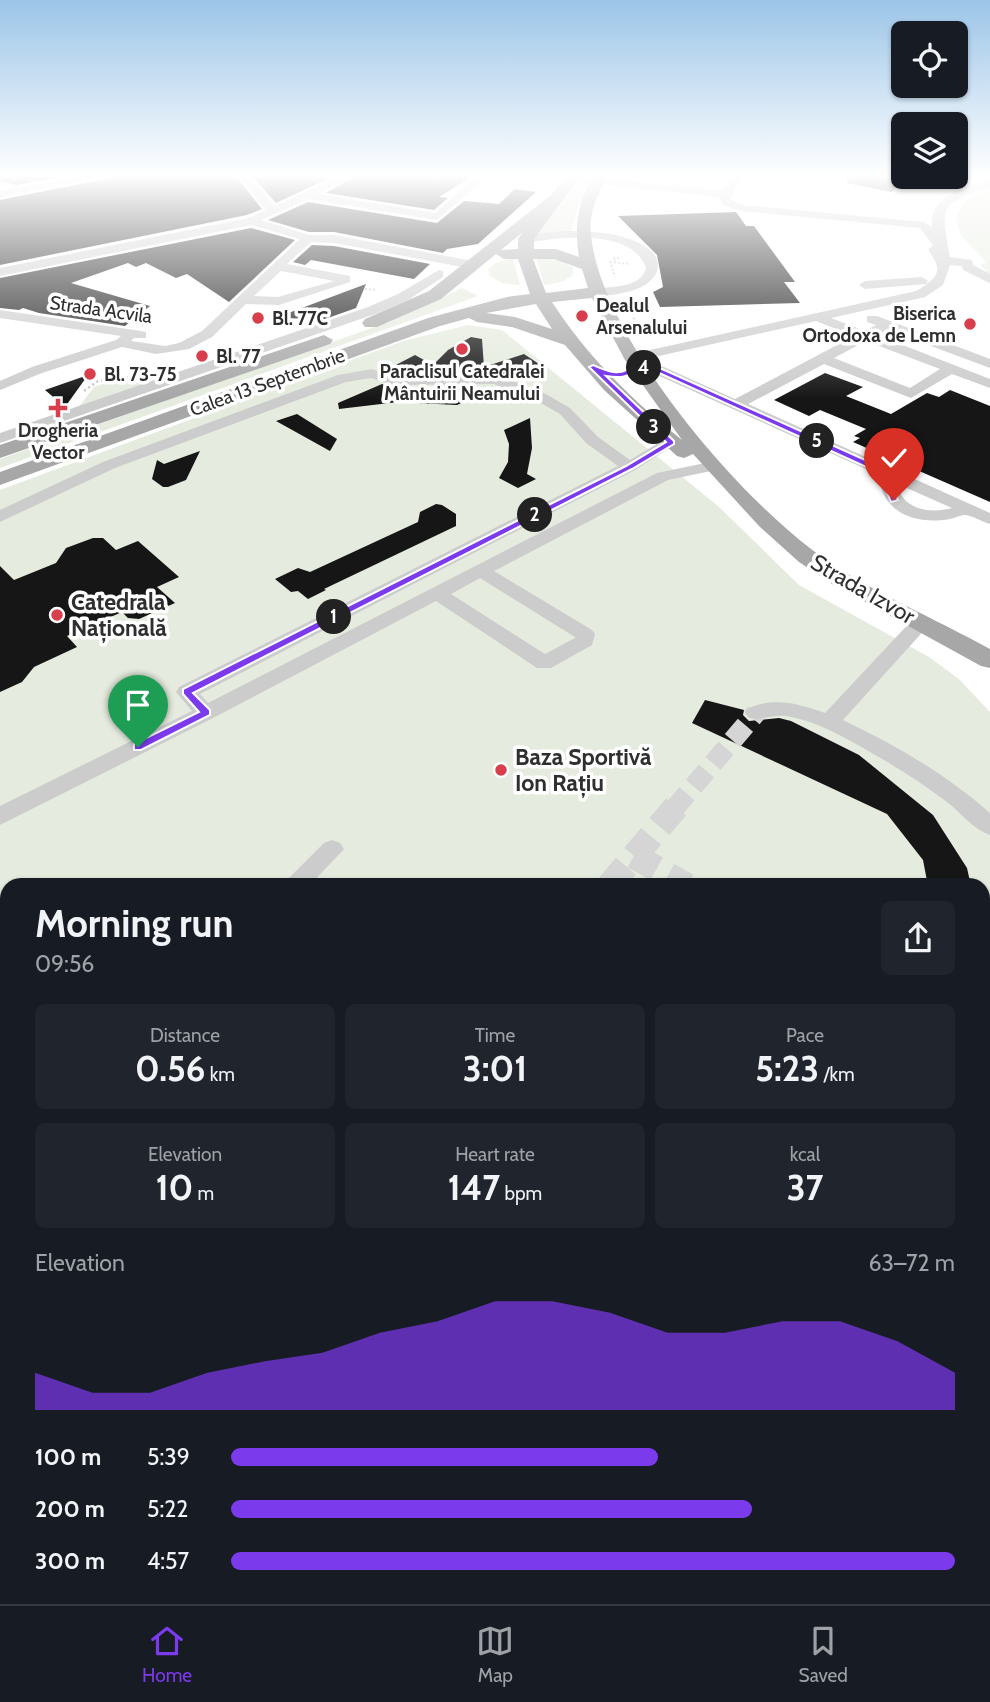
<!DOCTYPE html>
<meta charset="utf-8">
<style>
:root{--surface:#171b24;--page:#20242c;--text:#f1f3f6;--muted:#9ea1a6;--line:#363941;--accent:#7c3aed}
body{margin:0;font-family:Cabin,sans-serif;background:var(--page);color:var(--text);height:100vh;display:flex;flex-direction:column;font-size:26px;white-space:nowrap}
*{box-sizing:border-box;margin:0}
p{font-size:23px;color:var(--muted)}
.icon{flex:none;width:38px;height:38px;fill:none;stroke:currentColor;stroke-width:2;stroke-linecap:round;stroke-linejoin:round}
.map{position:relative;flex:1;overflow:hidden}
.drawer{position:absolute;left:0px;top:878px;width:990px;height:726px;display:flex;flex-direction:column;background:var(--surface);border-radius:21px 21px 0 0;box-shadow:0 2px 5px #0004}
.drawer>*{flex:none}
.tools{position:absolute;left:891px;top:21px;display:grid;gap:14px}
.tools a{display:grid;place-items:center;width:77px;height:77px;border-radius:10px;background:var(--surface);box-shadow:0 2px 5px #0004;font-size:35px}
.pin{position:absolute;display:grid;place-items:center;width:60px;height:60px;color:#fff;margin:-72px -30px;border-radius:50% 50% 50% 0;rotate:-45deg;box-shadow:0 0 7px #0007}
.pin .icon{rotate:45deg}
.km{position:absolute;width:35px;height:35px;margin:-18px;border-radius:50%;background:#222;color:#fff;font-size:19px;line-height:35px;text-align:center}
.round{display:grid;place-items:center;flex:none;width:74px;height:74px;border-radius:10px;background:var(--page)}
.summary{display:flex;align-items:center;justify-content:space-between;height:119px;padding:0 35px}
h1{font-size:38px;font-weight:800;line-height:52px}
.metrics{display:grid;grid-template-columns:repeat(3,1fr);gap:10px;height:119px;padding:7px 35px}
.metrics div{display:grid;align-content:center;border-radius:10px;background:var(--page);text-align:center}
.metrics b{font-size:35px;font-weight:800}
.metrics small{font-size:19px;font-weight:400}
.metrics p{font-size:19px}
.chart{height:196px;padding:14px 35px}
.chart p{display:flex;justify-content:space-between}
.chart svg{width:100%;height:126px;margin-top:7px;fill:var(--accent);opacity:.7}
ul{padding:0 35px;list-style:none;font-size:23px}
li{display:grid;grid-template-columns:112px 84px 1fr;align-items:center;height:52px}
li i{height:18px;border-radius:9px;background:var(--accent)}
.menu{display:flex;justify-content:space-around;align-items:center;height:98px;border-top:2px solid var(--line);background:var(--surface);font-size:19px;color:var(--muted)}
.menu a{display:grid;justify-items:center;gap:4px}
.menu .on{color:var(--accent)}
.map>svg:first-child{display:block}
</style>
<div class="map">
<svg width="990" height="1604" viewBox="0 0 990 1604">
<rect width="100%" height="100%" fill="#fff"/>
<!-- green -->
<g fill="#e5ebde" fill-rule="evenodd">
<polygon points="581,175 595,175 577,208 571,233 537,235"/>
<path d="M990,188V284L974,275L987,271L980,266L986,262C979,253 970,246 963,237C946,214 969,194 990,188Z"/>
<polygon points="536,257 558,260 573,267 573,275 562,282 544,285"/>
<polygon points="513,258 520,285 502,283 490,276 488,269 495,263"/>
<polygon points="462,288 478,296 0,468 0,459 389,322"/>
<path d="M468,325L502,330L718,506L799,585L929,657L959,679L990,712V1604H0V490L403,341ZM7,886H984V1598H7Z"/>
<polygon points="114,380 156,381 78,408 94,387"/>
</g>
<!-- building -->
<g fill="#161616">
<polygon points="0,175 74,175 16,185 0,181"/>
<polygon points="112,175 235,175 262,209 247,215 0,265 0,200 110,178"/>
<polygon points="251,175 336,175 276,203"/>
<polygon points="357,175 419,175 436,178 441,175 474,175 439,197 448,198 434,210 326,193"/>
<polygon points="848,175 903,175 910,177 891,192 847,183"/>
<polygon points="515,189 536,192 478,244 447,249 443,253 334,232 309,232 268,220 308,202 437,223 464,201 499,204"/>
<polygon points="736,212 746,226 754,226 795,282 784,282 800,303 660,307 653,292 663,287 657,255 618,216"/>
<polygon points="251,228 295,240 229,302 187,274 176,278 146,263 136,267 128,263 71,283 150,306 125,326 39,313 23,308 19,310 0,308 0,278"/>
<polygon points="312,245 334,246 430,264 414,279 311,260 305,265 293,262"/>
<polygon points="366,284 356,308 325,319 275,318"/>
<polygon points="471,337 482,339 484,367 524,354 542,366 508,377 501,374 404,374 392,367 415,355 433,365 448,350"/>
<polygon points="825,373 863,387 846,396 891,414 927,393 939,397 950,390 990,406 990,502 853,442 860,438 854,436 866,429 820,410 809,416 774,400"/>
<polygon points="88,375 65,407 45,390"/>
<polygon points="382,384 392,388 478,387 474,388 484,393 457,405 398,402 339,409 338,403"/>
<polygon points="297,414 337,439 330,451 276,421"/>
<polygon points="530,418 532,448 527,474 536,479 518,488 499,478 508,462 509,444 504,430"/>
<polygon points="200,451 186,480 168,487 163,487 152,479 157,460 164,464"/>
<polygon points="436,504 442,505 456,514 456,526 324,589 326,590 308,599 298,591 291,592 275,579 298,568 310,572 418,522 420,512"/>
<polygon points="93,538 103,538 116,550 138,541 179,577 157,587 175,603 139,619 128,618 122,612 67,636 77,647 34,667 22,682 0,692 0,566 14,580 56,563 66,548"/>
<polygon points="705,700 744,710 743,715 749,721 779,718 791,721 859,755 933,815 967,868 971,886 928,886 923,860 887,814 692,723"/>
</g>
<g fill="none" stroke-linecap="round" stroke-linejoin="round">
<!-- minor-tunnel-far1 -->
<polyline stroke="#d5d5d5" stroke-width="20" stroke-dasharray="20 10" stroke-linecap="butt" points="674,809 756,713"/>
<!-- minor-tunnel -->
<g stroke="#d5d5d5" stroke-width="26" stroke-dasharray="26 13" stroke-linecap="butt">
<polyline points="634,856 687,886"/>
<polyline points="609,886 676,807"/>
</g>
<!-- path-far1 -->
<g stroke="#ccc" stroke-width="2" stroke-dasharray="2 2" stroke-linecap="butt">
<polyline points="610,261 615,277"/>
<polyline points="615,261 613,258 622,258"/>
<polyline points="610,262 630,264"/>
<polyline points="365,289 377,290"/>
<polyline points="627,303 635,321"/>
<polyline points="275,326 278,321 288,321"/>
</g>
<!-- path -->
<polyline stroke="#ccc" stroke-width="2.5" stroke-dasharray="2.5 2.5" stroke-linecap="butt" points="84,391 98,381 128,377"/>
<!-- minor -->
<g fill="#ccc" fill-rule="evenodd">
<polygon points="88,175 109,175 0,197 0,191"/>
<path d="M238,175H248L275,206L342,175H355L318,194L435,213L478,175H489L437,220L308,199L261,220L309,235H334L473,261L479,265L473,269L334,243L311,242L287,264L350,276V282L279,305L246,304L212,337L189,349L156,354L122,347L42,373L0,390V381L32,367L116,340L121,336L0,318V310L141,331L146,332V338H134L131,341L165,346L179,343L202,331L300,239L251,225L0,276V268L248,218L266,210ZM281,271L334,281L278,297L254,296Z"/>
<path d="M733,175H743L730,199L743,205L924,222L932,227C928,196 966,186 990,180V187C937,204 941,206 950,257L972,260L973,265L990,274V283L963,270L962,266L950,265L943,285L925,297L831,318L865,331L876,325L867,322V316H877L990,359V368L888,330L877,335L990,379V388L952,374L911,398L824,364L748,404L990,513V524C982,522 972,515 964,515C957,516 950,520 943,520C916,523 889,514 881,487L888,479L655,374L635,370L633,367L640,363L664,367L735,399L854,336L816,321L632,362L627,361L625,358L632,354L916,291C937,278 945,272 928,250L933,245L920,228L741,211L723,205L719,197L597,184L592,181L597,178L723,190ZM866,341L940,369L910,388L834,358ZM900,485L952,508C931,514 905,510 898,488Z"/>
<path d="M564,231C589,231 616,232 639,243C670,258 660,283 631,291C619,294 605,297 593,295V289C610,286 641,289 646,268C634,234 582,236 552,239C542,240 528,245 520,239L526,235Z"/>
<polygon points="439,270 443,271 443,277 408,300 378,313 0,443 0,433 368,307 398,294"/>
<polygon points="922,277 928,281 926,284 865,289 859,285 865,281"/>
<path d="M372,369L394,377H501L542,392L570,408L598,437L630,460L665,439H677L679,442L635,470L200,694L208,703L657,473L705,463L713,468L711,471L668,480L494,571L592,630L595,634L592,645L551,668H537L436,601L213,718L0,825V806L192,711L176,692L179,687L618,466L586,443L560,414L532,398L494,384L392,385L371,378L346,382L115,468L0,522V510L103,462L338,375ZM480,578L575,637V638L545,654L451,594Z"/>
<path d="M921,616L928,618L931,622L928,626L843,720C895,745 946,774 990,813V835C974,830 961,813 947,802C927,787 906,773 884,760C854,743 820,721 786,716C772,714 761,721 749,718L745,713L749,708C775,697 799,704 825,713L914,618Z"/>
<polygon points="332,840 340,843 344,849 309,886 281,886 324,843"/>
<polygon points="984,1039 990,1041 990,1065 984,1063"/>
<polygon points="7,1138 7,1169 0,1172 0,1141"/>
<polygon points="984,1463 990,1465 990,1501 984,1499"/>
</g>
<!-- major -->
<g fill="#a7a7a7" fill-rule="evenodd">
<path d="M567,175H581L534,239V249H556L579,257C574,226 577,202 595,175H609C598,193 588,213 591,235C601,337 736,495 818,554C869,591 934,618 990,649V668L981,666L832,584L799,562L760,527L693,454L684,458L677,456L604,390L565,345L512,327L477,322L469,318L440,326L0,485V472L428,318L507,297L530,294L518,259H504L496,254L441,299L377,327H365L362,323L365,319L429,291L551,195ZM523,232L518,239V249L501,250ZM533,259H554L582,269L588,288L546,293ZM592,298L625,360L682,440C633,401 586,355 552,302ZM536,304L552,329L515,317L486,313Z"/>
<polygon points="324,335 333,340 330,344 0,458 0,445"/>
</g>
</g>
<!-- sky -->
<linearGradient id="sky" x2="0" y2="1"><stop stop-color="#9cc5e8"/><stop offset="0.44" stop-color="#fff"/><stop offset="1" stop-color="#fff" stop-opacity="0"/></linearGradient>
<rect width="990" height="399" fill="url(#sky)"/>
<!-- route -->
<path fill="#7c3aed" stroke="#fff" stroke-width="2" d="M635,363L662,369L901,476L893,488L898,500L891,502L885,487L893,479L657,372L639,367C630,378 619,378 606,376L674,441V444L632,469L193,693L210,710V715L141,750H134V744L199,712L183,694V689L626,466L666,442L589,367L593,365C609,372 622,378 635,363Z"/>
<!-- markers -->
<g fill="#d83f4d" stroke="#fff" stroke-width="2.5">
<circle cx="582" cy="316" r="7"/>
<circle cx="258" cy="318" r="7"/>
<circle cx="970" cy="324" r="7"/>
<circle cx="462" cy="349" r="7"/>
<circle cx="202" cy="356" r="7"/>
<circle cx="90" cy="374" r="7"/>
<path d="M54.5 397.5h7v7h7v7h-7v7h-7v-7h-7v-7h7z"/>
<circle cx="57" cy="615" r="7"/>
<circle cx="501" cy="770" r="7"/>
</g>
<g text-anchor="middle" stroke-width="7" stroke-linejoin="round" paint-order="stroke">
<!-- far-poi labels -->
<g font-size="19" font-weight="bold" fill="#2f2f2f" stroke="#fff" text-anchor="start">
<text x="596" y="312">Dealul<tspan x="596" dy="22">Arsenalului</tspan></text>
<text x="956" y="320" text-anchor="end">Biserica<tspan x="956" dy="22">Ortodoxa de Lemn</tspan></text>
<text x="272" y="325">Bl. 77C</text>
<text x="216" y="363">Bl. 77</text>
<text x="462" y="378" text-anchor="middle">Paraclisul Catedralei<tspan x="462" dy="22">Mântuirii Neamului</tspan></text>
<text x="104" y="381">Bl. 73-75</text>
<text x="58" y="437" text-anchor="middle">Drogheria<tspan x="58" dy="22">Vector</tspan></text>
</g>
<!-- far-street labels -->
<g font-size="19" fill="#2f2f2f" stroke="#fff">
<text transform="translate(101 309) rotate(8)" y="7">Strada Acvila</text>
<text transform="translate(267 382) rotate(-20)" y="7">Calea 13 Septembrie</text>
</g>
<!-- street labels -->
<g font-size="23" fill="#2f2f2f" stroke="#fff">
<text transform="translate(863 589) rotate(30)" y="8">Strada Izvor</text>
</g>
<!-- poi labels -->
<g font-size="23" font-weight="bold" fill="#2f2f2f" stroke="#fff" text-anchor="start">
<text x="71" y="610">Catedrala<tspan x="71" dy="26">Națională</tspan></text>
<text x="515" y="765">Baza Sportivă<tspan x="515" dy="26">Ion Rațiu</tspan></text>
</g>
</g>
</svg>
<div class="tools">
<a><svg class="icon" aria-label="locate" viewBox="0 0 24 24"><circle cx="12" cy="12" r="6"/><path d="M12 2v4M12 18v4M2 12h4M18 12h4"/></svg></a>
<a><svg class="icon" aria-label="layers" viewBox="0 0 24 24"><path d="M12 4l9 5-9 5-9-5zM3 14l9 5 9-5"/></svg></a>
</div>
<div class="pin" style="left:138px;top:747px;background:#1e9e55"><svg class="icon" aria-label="arrive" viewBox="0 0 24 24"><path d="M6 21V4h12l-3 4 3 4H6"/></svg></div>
<div class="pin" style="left:894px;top:500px;background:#d93025"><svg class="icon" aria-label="check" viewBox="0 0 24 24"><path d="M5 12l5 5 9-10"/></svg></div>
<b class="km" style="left:334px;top:617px">1</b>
<b class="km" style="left:535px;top:515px">2</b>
<b class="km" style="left:654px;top:427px">3</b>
<b class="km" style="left:644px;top:368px">4</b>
<b class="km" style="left:817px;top:441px">5</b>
<section class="drawer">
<div class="summary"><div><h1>Morning run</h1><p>09:56</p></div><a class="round"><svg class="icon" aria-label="share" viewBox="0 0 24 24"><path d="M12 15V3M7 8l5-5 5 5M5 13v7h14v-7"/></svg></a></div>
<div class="metrics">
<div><p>Distance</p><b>0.56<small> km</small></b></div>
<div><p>Time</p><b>3:01</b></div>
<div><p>Pace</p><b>5:23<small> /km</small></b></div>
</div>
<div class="metrics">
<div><p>Elevation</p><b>10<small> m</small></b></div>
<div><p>Heart rate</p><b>147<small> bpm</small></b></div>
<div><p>kcal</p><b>37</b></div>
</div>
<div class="chart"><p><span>Elevation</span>63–72 m</p>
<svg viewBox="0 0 160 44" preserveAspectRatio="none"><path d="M0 44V31L10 38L20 38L30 31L40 27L50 24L60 17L70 13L80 6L90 6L100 10L110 17L120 17L130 13L140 13L150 20L160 31V44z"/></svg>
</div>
<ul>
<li><b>100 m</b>5:39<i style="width:59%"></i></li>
<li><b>200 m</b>5:22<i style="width:72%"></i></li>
<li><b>300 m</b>4:57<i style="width:100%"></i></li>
</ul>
</section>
</div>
<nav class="menu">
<a class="on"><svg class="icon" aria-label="home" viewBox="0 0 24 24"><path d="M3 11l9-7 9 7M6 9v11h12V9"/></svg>Home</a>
<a><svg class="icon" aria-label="map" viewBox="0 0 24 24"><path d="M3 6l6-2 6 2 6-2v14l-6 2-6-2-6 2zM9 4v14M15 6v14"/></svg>Map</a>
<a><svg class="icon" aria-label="saved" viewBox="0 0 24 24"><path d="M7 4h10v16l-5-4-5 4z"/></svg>Saved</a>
</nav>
